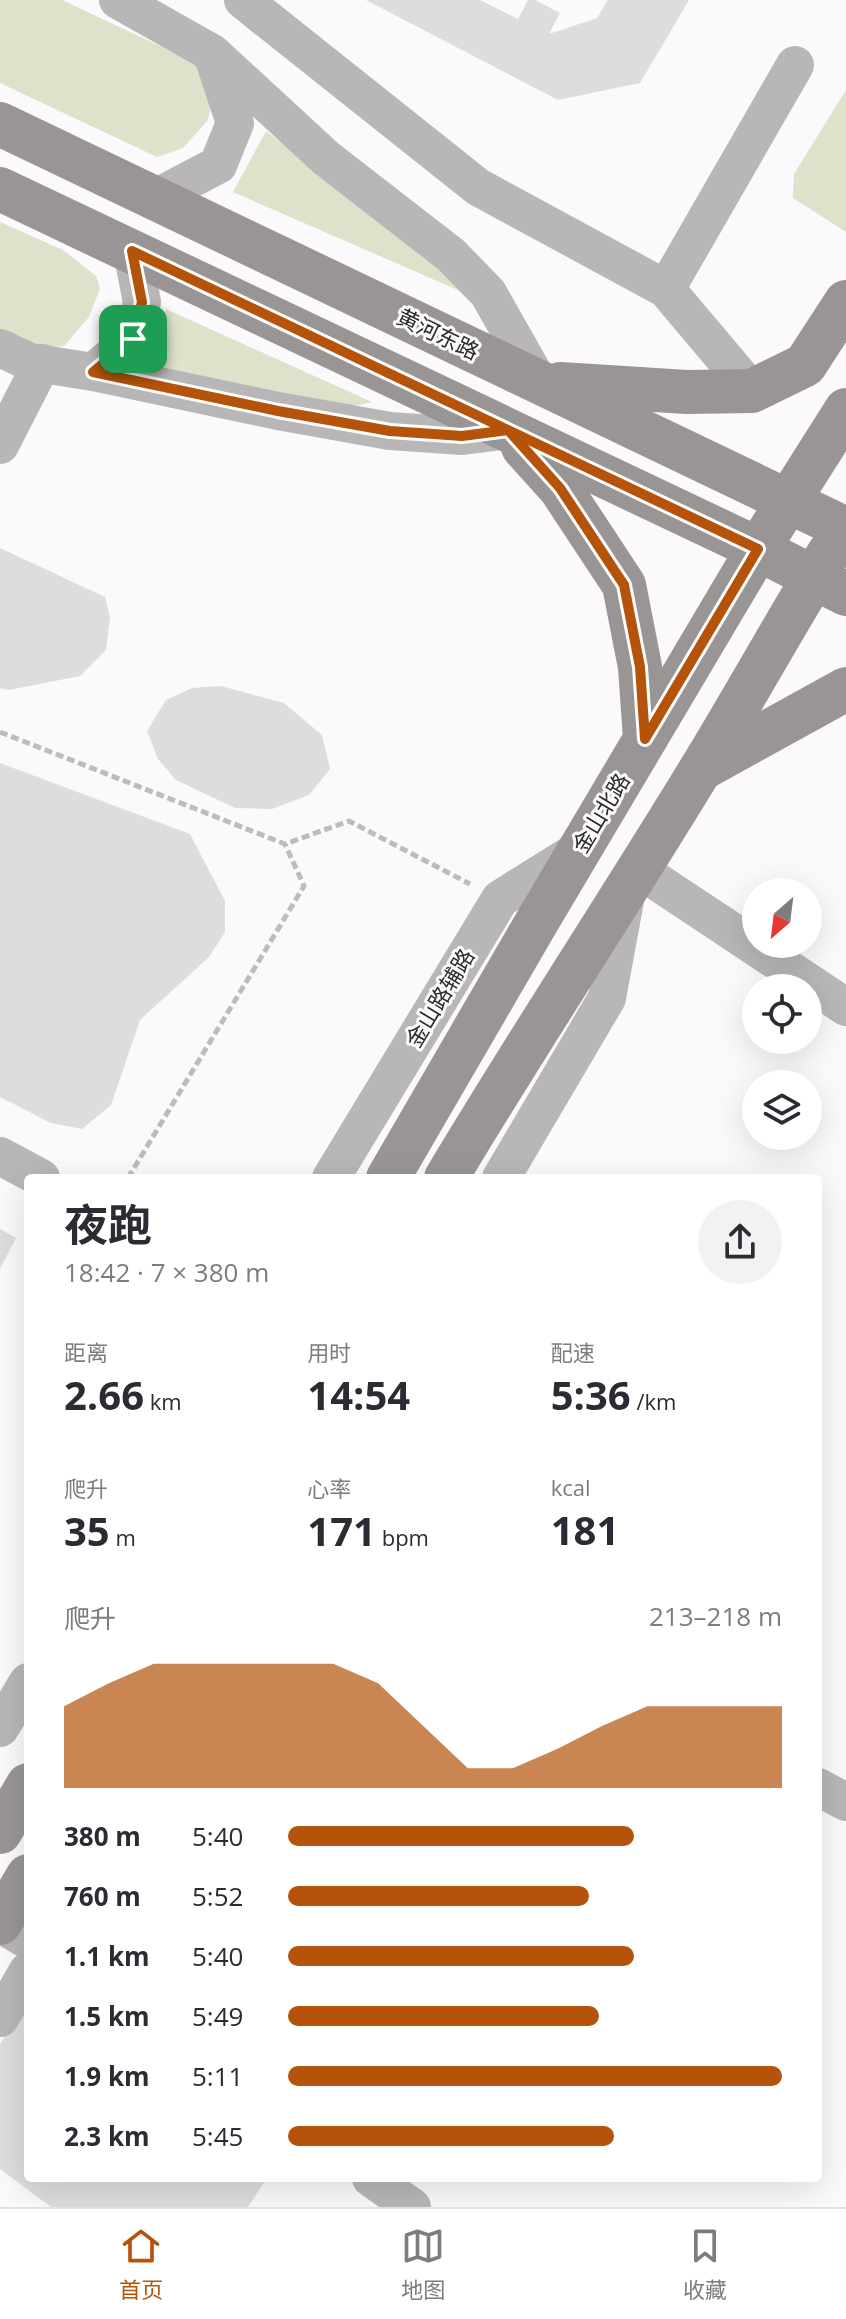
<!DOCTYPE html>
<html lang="zh">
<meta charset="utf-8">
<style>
:root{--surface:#fff;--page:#f2f2f3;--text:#2b2b33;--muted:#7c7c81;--line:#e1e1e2;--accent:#b45309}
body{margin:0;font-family:"Open Sans","Noto Sans SC",sans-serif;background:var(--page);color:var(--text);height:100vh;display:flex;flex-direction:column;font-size:30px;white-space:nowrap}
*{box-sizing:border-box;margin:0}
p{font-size:26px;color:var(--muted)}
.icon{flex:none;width:44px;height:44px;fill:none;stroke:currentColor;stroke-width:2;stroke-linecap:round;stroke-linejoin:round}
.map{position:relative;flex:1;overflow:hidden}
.drawer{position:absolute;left:24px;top:1174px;width:798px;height:1008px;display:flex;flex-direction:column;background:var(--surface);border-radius:8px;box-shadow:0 8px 32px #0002}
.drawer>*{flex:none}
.needle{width:52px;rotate:208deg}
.tools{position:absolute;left:742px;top:878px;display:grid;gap:16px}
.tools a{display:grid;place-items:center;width:80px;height:80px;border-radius:50%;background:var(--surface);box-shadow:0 8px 32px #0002;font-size:40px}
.pin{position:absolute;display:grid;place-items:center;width:68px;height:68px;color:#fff;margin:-34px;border-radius:16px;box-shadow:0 4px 12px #0006}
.round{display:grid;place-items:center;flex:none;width:84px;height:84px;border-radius:42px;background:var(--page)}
.head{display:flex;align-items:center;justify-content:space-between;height:136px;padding:0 40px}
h1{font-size:44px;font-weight:700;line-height:60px}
.figures{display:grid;grid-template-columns:repeat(3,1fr);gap:12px;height:136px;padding:8px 40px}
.figures div{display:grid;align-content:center}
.figures b{font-size:40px;font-weight:700}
.figures small{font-size:22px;font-weight:400}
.figures p{font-size:22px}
.chart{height:224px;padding:16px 40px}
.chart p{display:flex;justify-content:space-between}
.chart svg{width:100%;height:144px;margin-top:8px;fill:var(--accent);opacity:.7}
ul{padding:0 40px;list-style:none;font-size:26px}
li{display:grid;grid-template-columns:128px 96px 1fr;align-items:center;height:60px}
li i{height:20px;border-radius:10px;background:var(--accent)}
.menu{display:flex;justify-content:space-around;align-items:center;height:112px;border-top:2px solid var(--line);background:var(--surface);font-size:22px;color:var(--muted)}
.menu a{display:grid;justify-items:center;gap:4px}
.menu .active{color:var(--accent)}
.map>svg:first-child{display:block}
</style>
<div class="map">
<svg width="846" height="2207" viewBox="0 0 846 2207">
<rect width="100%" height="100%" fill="#fcf9fd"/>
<!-- green -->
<g fill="#dde2ca">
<polygon points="0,0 62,0 194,62 214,93 208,120 183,148 157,157 0,83"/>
<polygon points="846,90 846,232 793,198 794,174"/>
<polygon points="266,131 451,275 460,291 233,192"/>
<polygon points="0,222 63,250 96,276 100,289 89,317 64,346 32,349 0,334"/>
<polygon points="166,309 372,402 346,408 139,368"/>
</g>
<!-- building -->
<g fill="#dfdcdf">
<polygon points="366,0 480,0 518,19 528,0 535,0 560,13 549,34 597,18 608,0 689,0 640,83 558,100"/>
<polygon points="0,548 105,597 110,617 106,650 80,676 9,690 0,688"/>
<polygon points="221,686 284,703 322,735 330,769 309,795 272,809 235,808 176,780 158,759 147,731 166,700 192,688"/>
<polygon points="0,763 190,834 225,901 225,932 209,957 140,1020 111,1105 82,1129 51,1123 0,1097"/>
<polygon points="0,1229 16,1238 0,1269"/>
<polygon points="28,2000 28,2178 267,2178 248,2207 51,2207 0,2169 0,2044"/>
</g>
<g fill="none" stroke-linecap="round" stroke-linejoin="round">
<!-- path -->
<g stroke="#bdbbbe" stroke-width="5" stroke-dasharray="8 4" stroke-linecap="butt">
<polyline points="0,732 285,844 349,821 470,884"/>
<polyline points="128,1178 304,886 285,844"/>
</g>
<!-- minor -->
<g stroke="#b8b6b6" stroke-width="38">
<polyline points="118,0 212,53 326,158 451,255 488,293 539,383"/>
<polyline points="243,0 478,187 666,289 752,391"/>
<polyline points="155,198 218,165 235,123 213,56"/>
<polyline points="666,289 795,65"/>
<polyline points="0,348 30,362 93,372 133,339 142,302 132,251"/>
<polyline points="93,372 278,411 390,431 462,436 508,430"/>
<polyline points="0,445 42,363"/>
<polyline points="638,869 846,1007"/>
<polyline points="0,1156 41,1178"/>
<polyline points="331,1178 500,899 580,849"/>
<polyline points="501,1178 607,998 626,895"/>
<polyline points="0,1728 28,1682"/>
<polyline points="818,1787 846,1802"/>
<polyline points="0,1924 28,1940"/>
<polyline points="0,2018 28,1971"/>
<polyline points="371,2178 412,2207"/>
</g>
<!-- secondary -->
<g stroke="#989594" stroke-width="44">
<polyline points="0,124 846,529"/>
<polyline points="0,189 758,549 846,594"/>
<polyline points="560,384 687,392 752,391 805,365 846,302"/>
<polyline points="523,447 560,488 624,585 640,667 645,739"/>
<polyline points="703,768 846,689"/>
<polyline points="388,1178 535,925 758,549 846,410"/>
<path d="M446,1178C528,1041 616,908 699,772C744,699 784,625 829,553"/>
<polyline points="0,1832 28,1785"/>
<polyline points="0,1923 28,1876"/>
</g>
</g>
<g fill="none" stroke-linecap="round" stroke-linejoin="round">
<defs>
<polyline id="route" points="133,339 93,372 278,411 390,431 462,436 508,430 560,488 624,585 640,667 645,739 758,549 132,251 142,302 133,339"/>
</defs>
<!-- route casing -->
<use href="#route" stroke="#fff" stroke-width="16"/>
<!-- route -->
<use href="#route" stroke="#b45309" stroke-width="10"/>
</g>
<g text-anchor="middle" stroke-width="6" stroke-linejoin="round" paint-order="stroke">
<!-- street labels -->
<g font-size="22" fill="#2c2b2c" stroke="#fcf9fd">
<text transform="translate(438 334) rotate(26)" y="8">黄河东路</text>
<text transform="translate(601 813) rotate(-59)" y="8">金山北路</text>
<text transform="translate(440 998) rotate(-59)" y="8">金山路辅路</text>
</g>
</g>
</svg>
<div class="tools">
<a><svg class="needle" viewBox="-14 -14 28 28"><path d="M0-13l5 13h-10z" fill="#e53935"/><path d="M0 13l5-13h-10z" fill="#7c7c81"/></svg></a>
<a><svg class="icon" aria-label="locate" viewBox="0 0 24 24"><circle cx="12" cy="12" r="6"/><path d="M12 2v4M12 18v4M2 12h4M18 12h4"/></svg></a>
<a><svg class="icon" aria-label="layers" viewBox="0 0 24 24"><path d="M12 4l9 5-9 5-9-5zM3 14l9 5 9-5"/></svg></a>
</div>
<div class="pin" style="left:133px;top:339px;background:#1e9e55"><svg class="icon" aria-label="arrive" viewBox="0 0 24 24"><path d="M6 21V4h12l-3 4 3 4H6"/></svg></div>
<section class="drawer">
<div class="head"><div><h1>夜跑</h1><p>18:42 · 7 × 380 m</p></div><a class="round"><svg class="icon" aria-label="share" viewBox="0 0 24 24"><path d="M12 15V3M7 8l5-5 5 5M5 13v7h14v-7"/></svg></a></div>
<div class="figures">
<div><p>距离</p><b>2.66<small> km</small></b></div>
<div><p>用时</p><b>14:54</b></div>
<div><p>配速</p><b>5:36<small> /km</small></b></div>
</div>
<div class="figures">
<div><p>爬升</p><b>35<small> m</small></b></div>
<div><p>心率</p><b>171<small> bpm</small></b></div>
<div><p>kcal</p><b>181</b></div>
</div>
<div class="chart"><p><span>爬升</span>213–218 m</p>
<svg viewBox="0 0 160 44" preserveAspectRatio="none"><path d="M0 44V19L10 12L20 6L30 6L40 6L50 6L60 6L70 12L80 25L90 38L100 38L110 32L120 25L130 19L140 19L150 19L160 19V44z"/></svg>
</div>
<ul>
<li><b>380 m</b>5:40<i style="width:70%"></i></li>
<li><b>760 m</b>5:52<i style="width:61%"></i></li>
<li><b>1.1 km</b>5:40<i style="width:70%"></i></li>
<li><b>1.5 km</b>5:49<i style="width:63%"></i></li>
<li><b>1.9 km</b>5:11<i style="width:100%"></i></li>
<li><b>2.3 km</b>5:45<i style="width:66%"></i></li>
</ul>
</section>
</div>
<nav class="menu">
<a class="active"><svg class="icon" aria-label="home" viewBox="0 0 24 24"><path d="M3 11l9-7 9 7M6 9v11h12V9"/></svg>首页</a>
<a><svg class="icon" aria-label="map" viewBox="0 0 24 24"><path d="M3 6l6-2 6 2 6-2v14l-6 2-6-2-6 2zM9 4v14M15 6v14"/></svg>地图</a>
<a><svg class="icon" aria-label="saved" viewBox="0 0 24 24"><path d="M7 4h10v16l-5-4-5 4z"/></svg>收藏</a>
</nav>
